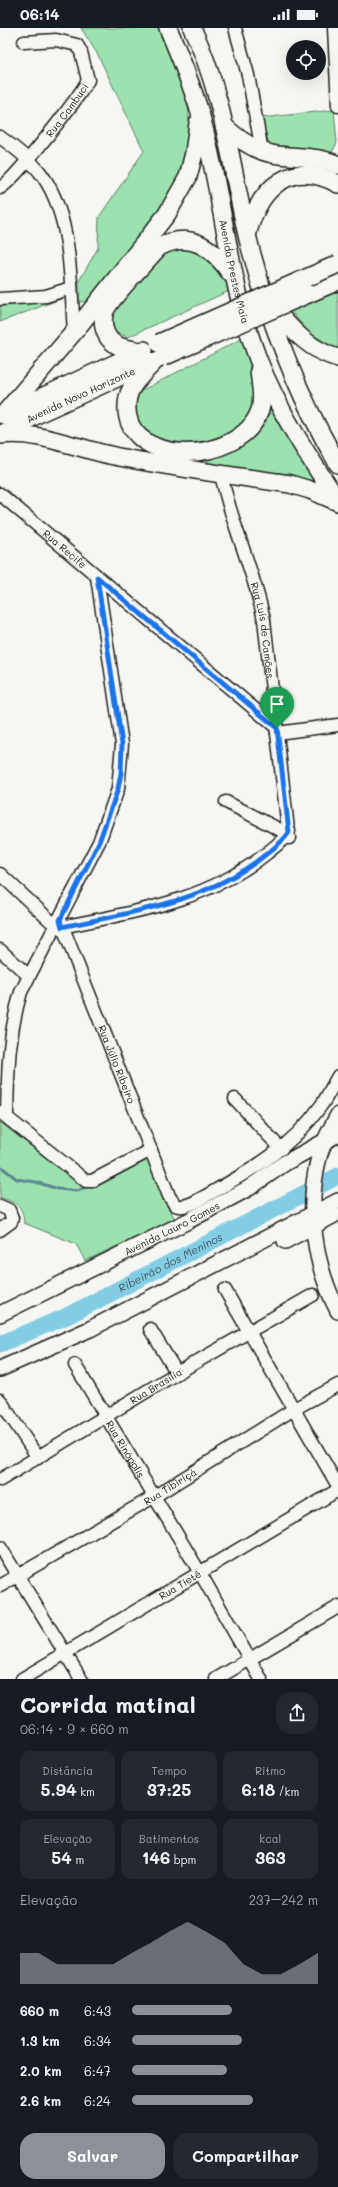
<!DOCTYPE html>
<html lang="pt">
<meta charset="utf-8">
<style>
:root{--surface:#171b24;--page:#242831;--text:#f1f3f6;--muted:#9ea1a6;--accent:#8c9099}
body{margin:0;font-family:Mali,sans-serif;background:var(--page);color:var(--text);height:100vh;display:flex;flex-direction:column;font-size:15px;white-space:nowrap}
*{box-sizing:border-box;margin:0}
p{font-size:13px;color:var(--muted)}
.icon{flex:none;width:22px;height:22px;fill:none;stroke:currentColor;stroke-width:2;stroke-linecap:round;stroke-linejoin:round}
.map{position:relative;height:1651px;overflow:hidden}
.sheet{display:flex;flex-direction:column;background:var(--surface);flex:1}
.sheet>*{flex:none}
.fabs{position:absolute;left:286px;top:12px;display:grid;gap:8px}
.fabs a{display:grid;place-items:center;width:40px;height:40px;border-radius:50%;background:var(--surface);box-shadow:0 4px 16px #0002;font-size:20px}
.pin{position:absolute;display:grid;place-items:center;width:34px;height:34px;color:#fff;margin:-41px -17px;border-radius:50% 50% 50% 0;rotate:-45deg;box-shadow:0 0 4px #0007}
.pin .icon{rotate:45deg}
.round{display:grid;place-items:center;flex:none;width:42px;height:42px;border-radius:16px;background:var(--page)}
.overview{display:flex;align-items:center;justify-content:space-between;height:68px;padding:0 20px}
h1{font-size:22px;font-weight:700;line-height:30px}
.stats{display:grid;grid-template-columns:repeat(3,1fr);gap:6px;height:68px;padding:4px 20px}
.stats div{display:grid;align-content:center;border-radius:10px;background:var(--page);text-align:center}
.stats b{font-size:17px;font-weight:700}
.stats small{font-size:11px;font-weight:400}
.stats p{font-size:11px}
.chart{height:112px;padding:8px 20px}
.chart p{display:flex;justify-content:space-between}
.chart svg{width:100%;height:72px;margin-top:4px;fill:var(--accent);opacity:.7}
.button{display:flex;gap:8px;margin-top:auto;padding:8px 20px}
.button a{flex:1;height:46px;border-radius:16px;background:var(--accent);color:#fff;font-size:16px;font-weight:700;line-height:46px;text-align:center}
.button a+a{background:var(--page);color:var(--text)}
ul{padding:0 20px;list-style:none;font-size:13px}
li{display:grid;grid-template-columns:64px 48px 1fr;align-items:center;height:30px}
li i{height:10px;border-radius:5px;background:var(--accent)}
.status{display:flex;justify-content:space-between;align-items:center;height:28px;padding:0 20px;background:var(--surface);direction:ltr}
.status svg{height:11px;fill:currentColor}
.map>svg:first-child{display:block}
</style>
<div class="status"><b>06:14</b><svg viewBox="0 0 49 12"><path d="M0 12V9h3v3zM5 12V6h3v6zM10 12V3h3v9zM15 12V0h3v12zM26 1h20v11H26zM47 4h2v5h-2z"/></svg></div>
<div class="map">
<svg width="338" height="1651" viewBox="0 0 338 1651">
<rect width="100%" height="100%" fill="#f6f6f2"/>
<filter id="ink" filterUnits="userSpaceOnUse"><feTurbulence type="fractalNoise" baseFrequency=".025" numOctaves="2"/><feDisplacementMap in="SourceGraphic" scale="8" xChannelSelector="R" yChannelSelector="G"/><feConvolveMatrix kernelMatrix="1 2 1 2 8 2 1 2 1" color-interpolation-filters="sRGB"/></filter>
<g filter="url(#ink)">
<!-- green -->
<g fill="#9be2af" stroke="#5c7f66">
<path d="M81,0H161C171,24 186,51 188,78C190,97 190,123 183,141C168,184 118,236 89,273L81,274L79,271V253L98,220L99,189L144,123L98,27Z"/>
<polygon points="334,82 337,115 331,126 270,119 261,90"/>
<polygon points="193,218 222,238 231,262 128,309 114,304 110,292 112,281 168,221"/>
<polygon points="338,261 338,320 335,320 308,304 290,282"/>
<polygon points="63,270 0,294 0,278 43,274"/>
<polygon points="245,309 254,343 258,364 251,389 217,414 190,417 161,414 141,401 134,383 135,366"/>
<polygon points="271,372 316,454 208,436 206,430"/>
<path d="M0,1094L78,1155L92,1158L145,1131L151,1133L165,1173L175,1191L85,1233L76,1216L24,1195C22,1175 17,1176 0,1169Z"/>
</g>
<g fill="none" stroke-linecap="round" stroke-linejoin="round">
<!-- stream -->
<polyline stroke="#5a8693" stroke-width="3" points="0,1138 17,1151 36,1154 58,1161 78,1163 89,1157"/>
<!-- river -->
<path stroke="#83cde3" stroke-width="17" id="s1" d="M0,1316L65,1289L338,1148"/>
<defs>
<g id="minor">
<polyline points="235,0 248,47 262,123"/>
<polyline points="334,0 338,78"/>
<path d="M0,109C14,119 28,130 39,143C73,186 70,253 74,304"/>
<path id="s2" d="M0,160C14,153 81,67 88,52L81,24L77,17L56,12L24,14"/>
<polyline points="0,271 46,268 71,260"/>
<path id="s3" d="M221,446C231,496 254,542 264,592L289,810"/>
<path id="s4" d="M0,466L277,700"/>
<polyline points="277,705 338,697"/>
<polyline points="226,774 288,806"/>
<polyline points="0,846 56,898"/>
<path id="s5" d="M60,892L169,1168L175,1177C186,1182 201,1170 211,1165C252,1142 292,1119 320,1079C327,1070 332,1058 338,1048"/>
<path d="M62,899C135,884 208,873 267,825C274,819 285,812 289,803"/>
<polyline points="0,922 29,948"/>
<polyline points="235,1071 281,1121"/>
<polyline points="0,1084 86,1153 92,1153 151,1122"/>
<path d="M7,1088C8,1044 8,1007 21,964L99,814L118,761L122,716L97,549"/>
<polyline points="0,1178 9,1182 12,1190 11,1194 0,1202"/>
<polyline points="225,1262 338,1458"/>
<polyline points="150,1301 177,1345"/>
<path id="s6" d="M75,1337L199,1543L261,1651"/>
<polyline points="0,1372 38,1430"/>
<path id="s7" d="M0,1452L177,1345L313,1267"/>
<polyline points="0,1519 81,1651"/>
<path id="s8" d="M0,1558L155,1468L294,1381L338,1357"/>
<path id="s9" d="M22,1651L338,1462"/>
<polyline points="216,1651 338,1579"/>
</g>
<g id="major">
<path d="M338,1087C331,1100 323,1114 319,1129C306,1179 314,1237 338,1283"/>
<polyline points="285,1213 334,1187"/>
<path id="s10" d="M0,1286L188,1193L249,1160L285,1135L338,1106"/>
<polyline points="0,1341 90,1301 338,1173"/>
</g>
<g id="highway">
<path id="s11" d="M168,0C180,28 191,55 200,85C223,166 228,252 258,331C278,382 308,428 338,473"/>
<path d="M192,0C223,64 231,138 247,207C267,288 296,364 338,436"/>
<path d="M224,98C238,111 253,122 272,126C294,130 317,127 338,137"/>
<path d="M248,204C260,159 292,130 338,156"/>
<polyline points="308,266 338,253"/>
<path d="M270,277C290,299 308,322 338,330"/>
<path d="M141,323C133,321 122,321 115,316C104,309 101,294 105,283C111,269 147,233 159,219C191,202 213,220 231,246"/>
<path d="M155,333C146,343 131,355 128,369C114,440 240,441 260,382C264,370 260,355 259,342"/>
<polyline points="7,385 144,322"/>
<polyline points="3,387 74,304 167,186 188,149 194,125 198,95"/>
<path id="s12" d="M2,406L40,385L150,335"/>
<path d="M0,407C40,402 79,422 119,429C175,440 233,448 290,456L310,462L338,474"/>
</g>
</defs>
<!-- minor casing -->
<use href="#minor" stroke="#1c1c1c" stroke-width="15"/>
<!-- major casing -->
<use href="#major" stroke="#1c1c1c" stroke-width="18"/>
<!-- highway casing -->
<use href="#highway" stroke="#1c1c1c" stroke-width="20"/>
<!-- minor -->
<use href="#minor" stroke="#f6f6f2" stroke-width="12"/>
<!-- major -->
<use href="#major" stroke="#f6f6f2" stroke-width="15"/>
<!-- highway -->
<use href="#highway" stroke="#f6f6f2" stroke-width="17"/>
<defs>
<g id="highway-bridge">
<polyline points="159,315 338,236"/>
<polyline points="163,329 308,266"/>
</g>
</defs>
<!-- highway-bridge casing -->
<use href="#highway-bridge" stroke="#1c1c1c" stroke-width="20" stroke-linecap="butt"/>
<!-- highway-bridge -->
<use href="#highway-bridge" stroke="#f6f6f2" stroke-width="17"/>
</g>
</g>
<g fill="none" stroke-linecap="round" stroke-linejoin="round" filter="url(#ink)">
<defs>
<path id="route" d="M97,549L277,700L289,804C285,812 273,821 265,827C207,874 133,884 62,899L60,892L99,814L118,761L121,745L122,716Z"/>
</defs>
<!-- route casing -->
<use href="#route" stroke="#fff" stroke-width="8"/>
<!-- route -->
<use href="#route" stroke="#1a73e8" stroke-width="5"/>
</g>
<g text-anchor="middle" stroke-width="3.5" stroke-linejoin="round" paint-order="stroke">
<!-- street labels -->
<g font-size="10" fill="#1c1c1c" stroke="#f6f6f2">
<text dy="4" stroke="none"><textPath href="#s2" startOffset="103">Rua Cambuci</textPath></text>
<text dy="4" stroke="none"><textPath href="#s11" startOffset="253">Avenida Prestes Maia</textPath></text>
<text dy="4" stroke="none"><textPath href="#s12" startOffset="88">Avenida Novo Horizonte</textPath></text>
<text dy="4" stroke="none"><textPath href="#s4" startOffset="85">Rua Recife</textPath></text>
<text dy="4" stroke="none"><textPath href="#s3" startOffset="162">Rua Luís de Camões</textPath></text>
<text dy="4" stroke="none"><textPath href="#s5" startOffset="155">Rua Júlio Ribeiro</textPath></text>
<text dy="4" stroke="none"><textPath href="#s10" startOffset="192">Avenida Lauro Gomes</textPath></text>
<text dy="4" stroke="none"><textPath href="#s7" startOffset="182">Rua Brasília</textPath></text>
<text dy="4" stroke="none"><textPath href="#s6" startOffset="98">Rua Rinópolis</textPath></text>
<text dy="4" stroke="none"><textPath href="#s8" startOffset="197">Rua Tibiriçá</textPath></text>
<text dy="4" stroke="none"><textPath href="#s9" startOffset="184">Rua Tietê</textPath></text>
</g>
<!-- water labels -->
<g font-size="11" font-style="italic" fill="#405a62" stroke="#f6f6f2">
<text dy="4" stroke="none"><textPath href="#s1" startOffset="189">Ribeirão dos Meninos</textPath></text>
</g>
</g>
</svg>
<div class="fabs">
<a><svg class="icon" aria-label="locate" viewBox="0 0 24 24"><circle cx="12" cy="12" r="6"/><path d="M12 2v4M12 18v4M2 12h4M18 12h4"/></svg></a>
</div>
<div class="pin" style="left:277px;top:700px;background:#1e9e55"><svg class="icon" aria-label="arrive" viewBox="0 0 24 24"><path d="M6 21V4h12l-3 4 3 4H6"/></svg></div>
</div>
<section class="sheet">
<div class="overview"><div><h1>Corrida matinal</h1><p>06:14 · 9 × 660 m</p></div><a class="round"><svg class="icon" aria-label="share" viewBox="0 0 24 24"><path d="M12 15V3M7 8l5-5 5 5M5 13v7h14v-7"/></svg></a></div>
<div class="stats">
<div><p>Distância</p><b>5.94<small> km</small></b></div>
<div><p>Tempo</p><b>37:25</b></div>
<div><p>Ritmo</p><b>6:18<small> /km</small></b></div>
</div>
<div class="stats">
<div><p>Elevação</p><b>54<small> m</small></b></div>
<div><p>Batimentos</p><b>146<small> bpm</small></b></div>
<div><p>kcal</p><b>363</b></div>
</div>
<div class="chart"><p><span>Elevação</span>237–242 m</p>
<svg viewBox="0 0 160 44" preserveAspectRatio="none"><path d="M0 44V25L10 25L20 32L30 32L40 32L50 32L60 25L70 19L80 12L90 6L100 12L110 19L120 32L130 38L140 38L150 32L160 25V44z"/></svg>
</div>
<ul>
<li><b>660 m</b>6:43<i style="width:54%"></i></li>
<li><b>1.3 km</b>6:34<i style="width:59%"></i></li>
<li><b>2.0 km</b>6:47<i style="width:51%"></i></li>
<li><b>2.6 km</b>6:24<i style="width:65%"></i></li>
</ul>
<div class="button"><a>Salvar</a><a>Compartilhar</a></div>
</section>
